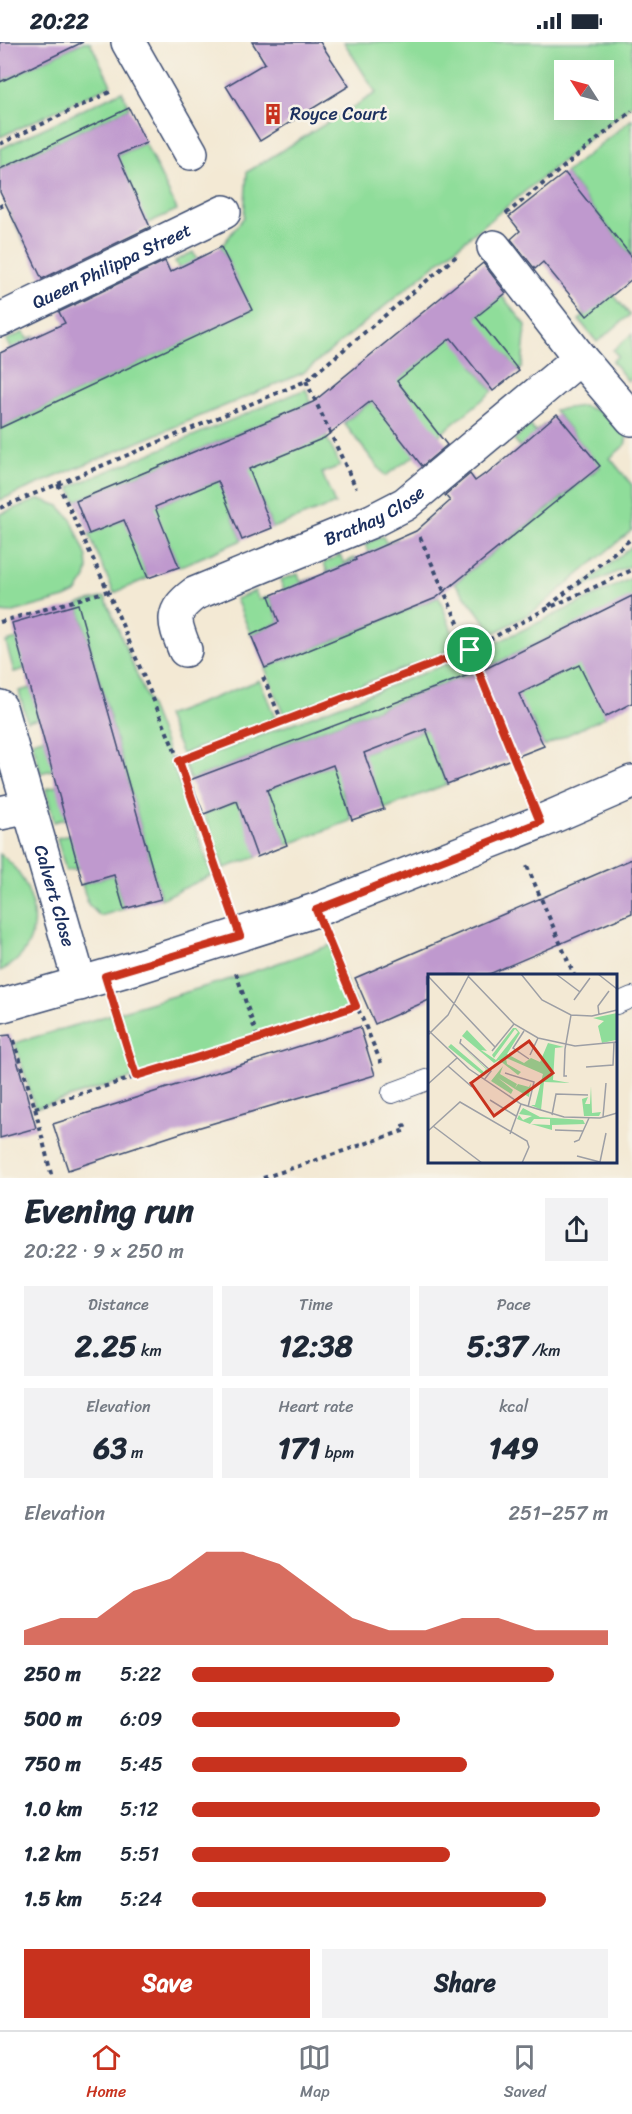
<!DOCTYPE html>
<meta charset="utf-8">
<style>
:root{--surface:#fff;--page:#f2f2f3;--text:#1f2937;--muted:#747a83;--line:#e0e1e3;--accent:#c8321e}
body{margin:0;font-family:Sriracha,sans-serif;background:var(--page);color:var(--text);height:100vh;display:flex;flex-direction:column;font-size:22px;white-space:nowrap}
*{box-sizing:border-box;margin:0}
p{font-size:20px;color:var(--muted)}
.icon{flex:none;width:33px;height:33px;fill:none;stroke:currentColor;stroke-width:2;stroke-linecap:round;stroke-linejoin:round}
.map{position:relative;height:1136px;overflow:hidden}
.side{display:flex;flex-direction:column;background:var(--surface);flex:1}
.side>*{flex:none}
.needle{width:39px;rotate:306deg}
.tools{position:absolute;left:554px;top:18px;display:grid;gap:12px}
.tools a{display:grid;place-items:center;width:60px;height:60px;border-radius:0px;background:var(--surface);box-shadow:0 6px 24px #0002;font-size:30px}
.pin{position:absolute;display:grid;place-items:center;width:51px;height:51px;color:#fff;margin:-26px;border:3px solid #fff;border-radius:50%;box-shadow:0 2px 6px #0007}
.round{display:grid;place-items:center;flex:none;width:63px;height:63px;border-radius:0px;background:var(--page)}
.headline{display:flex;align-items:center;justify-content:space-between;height:102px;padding:0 24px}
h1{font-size:33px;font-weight:700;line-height:45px}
.metrics{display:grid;grid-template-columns:repeat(3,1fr);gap:9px;height:102px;padding:6px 24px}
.metrics div{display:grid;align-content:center;border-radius:0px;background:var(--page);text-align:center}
.metrics b{font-size:30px;font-weight:700}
.metrics small{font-size:16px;font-weight:400}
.metrics p{font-size:16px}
.chart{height:168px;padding:12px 24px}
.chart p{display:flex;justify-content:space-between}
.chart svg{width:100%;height:108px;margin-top:6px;fill:var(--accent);opacity:.7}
.button{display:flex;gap:12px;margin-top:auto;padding:12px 24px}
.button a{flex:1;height:69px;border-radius:0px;background:var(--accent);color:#fff;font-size:24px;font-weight:700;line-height:69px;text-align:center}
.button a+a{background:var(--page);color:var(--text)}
ul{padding:0 24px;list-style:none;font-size:20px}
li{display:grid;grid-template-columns:96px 72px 1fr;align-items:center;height:45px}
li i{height:15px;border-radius:8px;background:var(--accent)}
.status{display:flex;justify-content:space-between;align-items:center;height:42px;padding:0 30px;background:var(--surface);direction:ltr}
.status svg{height:16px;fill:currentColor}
.dock{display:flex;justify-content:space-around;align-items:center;height:84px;border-top:2px solid var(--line);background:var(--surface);font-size:16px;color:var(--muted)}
.dock a{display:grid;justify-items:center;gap:3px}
.dock .current{color:var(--accent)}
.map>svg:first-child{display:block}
</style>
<div class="status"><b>20:22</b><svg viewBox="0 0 49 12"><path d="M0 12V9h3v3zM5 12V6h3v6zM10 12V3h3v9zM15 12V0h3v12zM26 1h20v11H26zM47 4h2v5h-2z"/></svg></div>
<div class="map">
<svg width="632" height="1136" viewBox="0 0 632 1136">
<rect width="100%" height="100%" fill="#f7f3e8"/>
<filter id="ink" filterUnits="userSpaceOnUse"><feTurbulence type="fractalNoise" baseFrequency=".0167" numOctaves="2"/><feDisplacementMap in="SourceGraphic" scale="12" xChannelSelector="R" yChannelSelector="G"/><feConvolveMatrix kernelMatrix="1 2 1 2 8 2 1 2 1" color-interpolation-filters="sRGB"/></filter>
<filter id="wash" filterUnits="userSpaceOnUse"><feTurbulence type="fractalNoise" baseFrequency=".008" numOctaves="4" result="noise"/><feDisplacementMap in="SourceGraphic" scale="24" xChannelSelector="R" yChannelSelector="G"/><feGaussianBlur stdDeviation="1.35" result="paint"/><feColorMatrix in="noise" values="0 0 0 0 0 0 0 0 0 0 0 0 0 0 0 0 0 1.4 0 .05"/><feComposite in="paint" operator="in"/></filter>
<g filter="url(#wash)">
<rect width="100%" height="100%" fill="#f3e9d4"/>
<!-- green -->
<g fill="#8fdd9a" stroke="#55867c" stroke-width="1.5" fill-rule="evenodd">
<polygon points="83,0 90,0 111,43 0,95 0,40"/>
<path d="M344,0H632V62L303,331L0,458V386L251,268L221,205L244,175L247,130L376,51ZM564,28H603V68H564Z"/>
<polygon points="122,49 129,66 0,127 0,107"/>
<polygon points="632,77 632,215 565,131"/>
<polygon points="145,101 177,168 148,181 41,194 25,202 7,165"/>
<polygon points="193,210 197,217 193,255 175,219"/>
<polygon points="608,246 630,273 597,300 579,278 585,273 581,267"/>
<polygon points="502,254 526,283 522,325 519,329 498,304 473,324 493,349 414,414 385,434 344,381"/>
<polygon points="24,290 27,297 35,294 49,322 24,333 6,298"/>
<polygon points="632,292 632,336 628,339 612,319 618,314 613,308"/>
<polygon points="306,347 311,361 76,459 70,445"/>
<path d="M582,364C599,368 619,378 627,394L625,403L610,416L632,443V488L536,568L494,591L455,541L600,425L554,368Z"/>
<polygon points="530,383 535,390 544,383 564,406 538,427 514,398"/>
<polygon points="326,394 340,424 322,431 335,462 272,486 261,457 230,469 242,498 179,525 167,496 137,507 148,536 114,551 89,492"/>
<polygon points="40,457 59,464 71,477 87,515 88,527 86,536 76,551 65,556 10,571 0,570 0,472"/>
<polygon points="383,494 386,501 397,497 409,525 380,538 365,502"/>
<polygon points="632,504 632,523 578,548"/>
<polygon points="340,513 344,521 355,516 366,543 337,556 324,521"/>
<polygon points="298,532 301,540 313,536 323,562 295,574 280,538"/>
<polygon points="632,536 632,555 486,626 480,613 483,607"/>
<polygon points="255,549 259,558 269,554 279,580 251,593 236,557"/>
<polygon points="105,555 163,696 212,833 161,857 78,562"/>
<polygon points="439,555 458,605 284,673 265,626"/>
<polygon points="632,596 605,675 544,704 531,676 503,659"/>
<polygon points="17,597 55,618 14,630 6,600"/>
<polygon points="462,616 471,621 475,630 190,738 185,723"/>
<polygon points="61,638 69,668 27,679 19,649"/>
<polygon points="260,638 275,676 182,712 166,674"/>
<polygon points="487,664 451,706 436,713 447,742 384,767 372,736 341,747 352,778 287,803 276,774 257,815 224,826 204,772"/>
<polygon points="74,687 83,719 41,731 32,699"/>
<polygon points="87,735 96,768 54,780 46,747"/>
<polygon points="101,785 109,818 66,829 57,796"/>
<path d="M0,812C38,839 51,907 0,929Z"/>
<polygon points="114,833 124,867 100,874 88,862 82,842"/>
<polygon points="331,903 356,964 258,997 35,1066 15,1001 237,935"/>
</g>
<g id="blocks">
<!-- building -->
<g fill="#bf99ce">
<polygon points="0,0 83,0 0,40"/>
<polygon points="252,0 320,0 349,44 260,99 226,44 265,21"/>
<polygon points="129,66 146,101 118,113 150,185 42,237 0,150 0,127"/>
<polygon points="565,131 632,215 632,237 587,274 543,220 535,227 511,197 520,189 509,175"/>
<polygon points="221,205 252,268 0,386 0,311 65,281 59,270 165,219 170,230"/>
<polygon points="483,221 506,251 476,275 519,329 493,349 451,296 397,339 447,403 422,424 371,359 324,396 249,427 272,486 242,498 218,439 155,465 179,525 148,536 124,478 89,492 76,459 313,360"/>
<polygon points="557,372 600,424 436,556 265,626 251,593 279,580 269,554 356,518 355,516 416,489 450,459 445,453 470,432 475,439 485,432 486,433"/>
<polygon points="632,554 632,661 605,675 579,623 519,652 544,704 447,742 426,687 364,711 384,767 352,778 333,723 267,748 287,803 257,815 237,759 204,772 190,738 487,626"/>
<polygon points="78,562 161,857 124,867 114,833 83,842 12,581"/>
<polygon points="632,817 632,871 487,933 429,933 429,958 375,982 355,936"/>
<polygon points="360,985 375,1033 187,1089 68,1128 53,1082"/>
<polygon points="10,993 36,1086 0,1096 0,994"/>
</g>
</g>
</g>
<g filter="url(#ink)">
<use href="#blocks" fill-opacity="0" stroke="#3b4b70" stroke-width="1.5"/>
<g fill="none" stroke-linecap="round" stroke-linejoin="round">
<defs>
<g id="service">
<polyline points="616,962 632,955"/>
<polyline points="392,1051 430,1037"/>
</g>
<g id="minor">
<polyline points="128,0 191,111"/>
<polyline points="494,205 580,316"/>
<path id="s1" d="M0,278L224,170"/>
<path id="s2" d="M185,608C174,580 169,571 194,552L372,479L405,462L580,316L632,377"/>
<polyline points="0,665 29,765"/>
<path id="s3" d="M0,771L29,765L80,942"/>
<polyline points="0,964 134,926 316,868 540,780 632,740"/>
</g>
</defs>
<!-- service casing -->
<use href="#service" stroke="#3b4b70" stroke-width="22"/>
<!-- minor casing -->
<use href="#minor" stroke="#3b4b70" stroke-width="36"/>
<!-- path -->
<g stroke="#3b4b70" stroke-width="4" stroke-dasharray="4.5 4.5" stroke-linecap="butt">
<polyline points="0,102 112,49"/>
<polyline points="0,162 3,168"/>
<polyline points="506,172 632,69"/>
<polyline points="306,339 356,446"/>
<polyline points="58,442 108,549 179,719 227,857"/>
<polyline points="0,466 306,339 459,212"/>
<polyline points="420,495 470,608 526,745"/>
<polyline points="549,564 632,496"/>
<polyline points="0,580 108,549"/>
<polyline points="263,635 282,679"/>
<polyline points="179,719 470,608 544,568 632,528"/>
<polyline points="527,824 574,933"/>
<polyline points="330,901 382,1023"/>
<polyline points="236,931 258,997"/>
<polyline points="116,969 136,1034"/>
<polyline points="14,998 35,1066 52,1136"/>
<polyline points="35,1066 258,997 356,964"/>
<polyline points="263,1136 406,1088 402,1078"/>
</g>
<!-- service -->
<use href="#service" stroke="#fff" stroke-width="20"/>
<!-- minor -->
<use href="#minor" stroke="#fff" stroke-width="33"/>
</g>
</g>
<g fill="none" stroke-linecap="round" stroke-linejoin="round" filter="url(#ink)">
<defs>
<polygon id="route" points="470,608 540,780 316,868 356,964 258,997 136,1034 105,934 240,894 179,719"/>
</defs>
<!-- route casing -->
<use href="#route" stroke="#fff" stroke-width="12"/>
<!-- route -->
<use href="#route" stroke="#c8321e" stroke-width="8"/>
</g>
<!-- icons -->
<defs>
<symbol id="building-bare" viewBox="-9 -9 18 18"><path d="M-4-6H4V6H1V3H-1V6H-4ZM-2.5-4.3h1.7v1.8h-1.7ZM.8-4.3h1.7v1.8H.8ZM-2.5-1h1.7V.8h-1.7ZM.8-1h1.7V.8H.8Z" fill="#c8321e" stroke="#f7f3e8" stroke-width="2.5" paint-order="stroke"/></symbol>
</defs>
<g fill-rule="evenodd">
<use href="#building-bare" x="258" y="57" width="30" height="30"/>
</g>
<g text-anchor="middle" stroke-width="5" stroke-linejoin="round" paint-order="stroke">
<!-- poi labels -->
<g font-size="18" fill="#1b2f5e" stroke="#f7f3e8" text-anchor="start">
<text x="290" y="78">Royce Court</text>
</g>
<!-- street labels -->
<g font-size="18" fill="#1b2f5e" stroke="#f7f3e8">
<text dy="6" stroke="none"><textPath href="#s1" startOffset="124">Queen Philippa Street</textPath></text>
<text dy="6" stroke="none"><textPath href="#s2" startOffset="261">Brathay Close</textPath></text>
<text dy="6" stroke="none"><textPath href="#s3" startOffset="122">Calvert Close</textPath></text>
</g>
</g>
<!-- overview -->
<g transform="translate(428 932)">
<rect width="189" height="189" fill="#f3e9d4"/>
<path d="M189,39L188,66L174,69L170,52L176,47L165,44ZM85,54H88L92,59L79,80L96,89L103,84L112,88L120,69L136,73L127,74L125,106L142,109L116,108L113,136L103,131H107L115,100L78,84L79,90L93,98L90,101L71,86L66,89L34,62L39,56L59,77L53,76L68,86L90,58L87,55L66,84L64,81ZM27,66L59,95L56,102L20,73L23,70L56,98L58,95ZM75,92L72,100L89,110L87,114L90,110L101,113L103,109L101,123L87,115L70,104L85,116L83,120L63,107ZM163,112L164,139L173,138L171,142H156L154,125L160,123L157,130H162ZM95,134L112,143L155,146L157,150L124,151V156L103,150L122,151V145H106L102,150L89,145L91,141L95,146L104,142L91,140Z" fill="#8fdd9a"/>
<path fill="none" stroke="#9d9fa5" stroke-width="1.5" d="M93,0L114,26L143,41L164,42L189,36M128,0L152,18M170,0L189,15M0,2L67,73M40,2L86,50L110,64L147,72L189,68M146,26L162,4M171,41L170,32L181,17M0,56L41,95L93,130L136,143L172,144L189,139M96,57L85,74L101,85M0,61L20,41L41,1M33,65L32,69L63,97L56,106M64,77L86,50M102,81L110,64M20,92L44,113M158,93L185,91L186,69M77,99L106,108L100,133M139,102H136L137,75L143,41M0,110L29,84M62,126L88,142M124,141L128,120L160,121M175,143L178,109M5,152L54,189M127,156L155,157M0,157L32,128L99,167L101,173L94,189M82,160L93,130M146,168L151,166L161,144M149,182L172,188L178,159"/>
<path fill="#c8321e" fill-opacity="0.15" stroke="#c8321e" stroke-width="3" d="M101,67L125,99L66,142L43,109Z"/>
<rect width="189" height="189" fill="none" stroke="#1b2f5e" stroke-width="3"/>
</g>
</svg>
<div class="tools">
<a><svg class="needle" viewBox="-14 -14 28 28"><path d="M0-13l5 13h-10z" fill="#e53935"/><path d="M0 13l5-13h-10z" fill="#747a83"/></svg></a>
</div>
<div class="pin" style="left:470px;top:608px;background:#1e9e55"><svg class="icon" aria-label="arrive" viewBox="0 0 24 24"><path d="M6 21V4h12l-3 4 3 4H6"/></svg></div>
</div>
<section class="side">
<div class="headline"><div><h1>Evening run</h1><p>20:22 · 9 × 250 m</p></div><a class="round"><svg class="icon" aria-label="share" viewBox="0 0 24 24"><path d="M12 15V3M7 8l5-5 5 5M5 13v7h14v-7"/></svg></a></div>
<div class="metrics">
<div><p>Distance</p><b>2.25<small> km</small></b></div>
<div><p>Time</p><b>12:38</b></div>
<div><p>Pace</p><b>5:37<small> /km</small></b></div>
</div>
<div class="metrics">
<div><p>Elevation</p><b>63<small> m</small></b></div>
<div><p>Heart rate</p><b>171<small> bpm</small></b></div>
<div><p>kcal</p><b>149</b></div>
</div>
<div class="chart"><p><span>Elevation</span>251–257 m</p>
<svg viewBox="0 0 160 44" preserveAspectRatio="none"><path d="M0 44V38L10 33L20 33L30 22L40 17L50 6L60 6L70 11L80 22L90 33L100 38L110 38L120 33L130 33L140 38L150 38L160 38V44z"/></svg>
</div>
<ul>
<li><b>250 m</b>5:22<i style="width:87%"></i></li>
<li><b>500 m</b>6:09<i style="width:50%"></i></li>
<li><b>750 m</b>5:45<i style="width:66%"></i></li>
<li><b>1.0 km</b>5:12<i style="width:98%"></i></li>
<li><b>1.2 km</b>5:51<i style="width:62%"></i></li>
<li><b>1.5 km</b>5:24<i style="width:85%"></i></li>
</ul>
<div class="button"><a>Save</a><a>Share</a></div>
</section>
<nav class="dock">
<a class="current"><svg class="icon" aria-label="home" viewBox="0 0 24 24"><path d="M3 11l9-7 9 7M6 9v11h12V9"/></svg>Home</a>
<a><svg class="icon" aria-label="map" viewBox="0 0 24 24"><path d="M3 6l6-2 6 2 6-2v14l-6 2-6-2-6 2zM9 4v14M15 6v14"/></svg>Map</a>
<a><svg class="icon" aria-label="saved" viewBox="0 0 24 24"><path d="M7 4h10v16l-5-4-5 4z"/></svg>Saved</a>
</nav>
